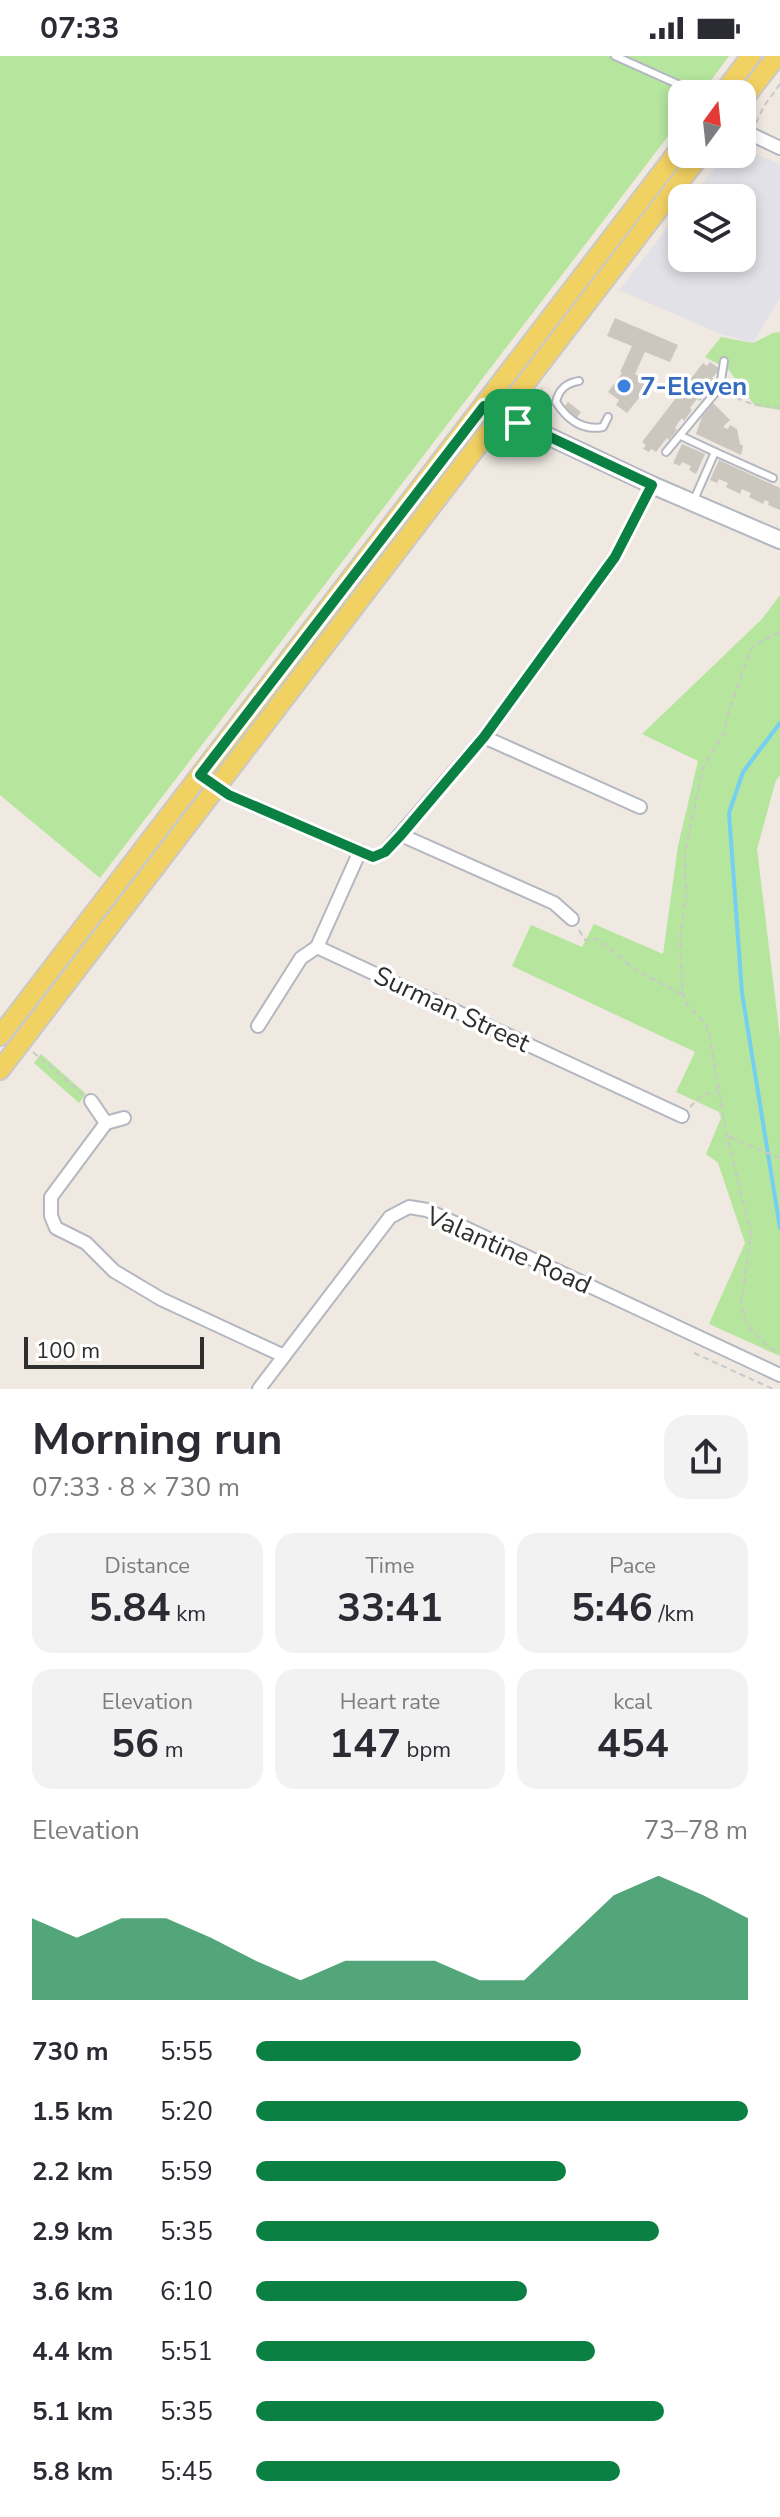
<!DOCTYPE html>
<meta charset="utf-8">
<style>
:root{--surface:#fff;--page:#f2f2f3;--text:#2b2b33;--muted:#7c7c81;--accent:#0b8043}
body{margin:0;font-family:"Nunito Sans",sans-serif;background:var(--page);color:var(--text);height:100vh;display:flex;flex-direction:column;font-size:30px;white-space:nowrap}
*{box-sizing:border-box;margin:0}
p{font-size:26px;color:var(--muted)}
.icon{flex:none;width:44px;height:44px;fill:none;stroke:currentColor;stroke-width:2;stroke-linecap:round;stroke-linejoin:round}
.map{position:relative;height:1333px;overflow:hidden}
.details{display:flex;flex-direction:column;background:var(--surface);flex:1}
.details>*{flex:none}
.needle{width:52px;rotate:15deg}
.fabs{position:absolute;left:668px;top:24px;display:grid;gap:16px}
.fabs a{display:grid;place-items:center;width:88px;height:88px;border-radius:16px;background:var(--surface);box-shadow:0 4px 12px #0003;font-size:40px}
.scale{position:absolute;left:24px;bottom:20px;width:180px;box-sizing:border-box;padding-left:8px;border:4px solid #2e2e2e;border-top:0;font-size:22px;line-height:28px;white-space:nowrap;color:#2e2e2e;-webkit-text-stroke:6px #fff;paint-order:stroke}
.pin{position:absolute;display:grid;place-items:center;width:68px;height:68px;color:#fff;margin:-34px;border-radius:16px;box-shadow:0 4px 12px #0006}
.round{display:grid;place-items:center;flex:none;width:84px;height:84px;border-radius:24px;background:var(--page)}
.headline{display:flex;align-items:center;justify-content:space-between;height:136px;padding:0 32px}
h1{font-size:44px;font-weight:700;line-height:60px}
.figures{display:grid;grid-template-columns:repeat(3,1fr);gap:12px;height:136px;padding:8px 32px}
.figures div{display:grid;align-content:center;border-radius:20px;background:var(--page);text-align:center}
.figures b{font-size:40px;font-weight:700}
.figures small{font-size:22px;font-weight:400}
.figures p{font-size:22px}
.chart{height:224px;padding:16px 32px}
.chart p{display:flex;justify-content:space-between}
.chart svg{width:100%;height:144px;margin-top:8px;fill:var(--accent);opacity:.7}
ul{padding:0 32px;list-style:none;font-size:26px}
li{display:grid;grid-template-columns:128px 96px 1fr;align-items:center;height:60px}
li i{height:20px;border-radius:10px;background:var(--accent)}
.status{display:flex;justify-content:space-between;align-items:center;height:56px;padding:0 40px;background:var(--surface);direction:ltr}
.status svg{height:22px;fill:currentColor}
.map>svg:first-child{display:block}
</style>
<div class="status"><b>07:33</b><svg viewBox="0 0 49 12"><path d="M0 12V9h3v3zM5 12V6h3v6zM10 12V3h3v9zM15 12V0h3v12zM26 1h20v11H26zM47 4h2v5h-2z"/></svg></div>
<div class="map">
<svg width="780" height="1333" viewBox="0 0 780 1333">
<rect width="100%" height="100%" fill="#efe9e1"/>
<!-- industrial -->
<polygon fill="#e3e1e8" points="742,92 780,108 780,242 753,287 721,278 619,234 682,153 682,202 742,202 742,142 691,142 726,98 742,98"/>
<!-- green -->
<g fill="#b6e59e">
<polygon points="0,0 729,0 701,38 682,38 682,62 100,822 0,739"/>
<polygon points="780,276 780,354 755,350 729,314 705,301 721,281 753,287 773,277"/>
<polygon points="780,539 780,720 776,724 757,793 780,982 780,1300 709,1268 745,1187 718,1107 706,1098 721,1062 719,1056 676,1036 695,996 512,910 531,869 582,891 594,868 663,898 678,790 698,705 642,678 762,563"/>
<polygon points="41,998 86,1038 79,1047 34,1007"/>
</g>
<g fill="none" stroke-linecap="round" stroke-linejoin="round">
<!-- stream -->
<polyline stroke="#75cff0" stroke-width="4" points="780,667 743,716 729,757 742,937 780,1172"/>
</g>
<!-- building -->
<g fill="#cbc7bf">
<polygon points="615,262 678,289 670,306 645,296 635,318 650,328 627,357 616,349 619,344 608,336 622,317 620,316 632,290 607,280"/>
<polygon points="710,306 720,313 712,322 715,325 711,330 708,328 705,333 708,335 700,345 697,343 693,348 690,352 692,354 684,365 682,362 678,367 675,372 677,374 669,384 667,382 656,396 651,393 649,396 643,393 646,389 642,386 703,307 707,310"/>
<polygon points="568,346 581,356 576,363 563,353"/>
<polygon points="713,347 730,364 723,371 728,373 730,369 737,373 740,388 743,390 741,399 696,378 702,361"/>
<polygon points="682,388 705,398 696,418 689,414 691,410 682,406 680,410 673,407"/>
<polygon points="719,404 780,432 780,454 768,449 769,446 765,444 763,448 749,441 751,437 742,433 740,438 726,431 728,427 719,423 717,427 710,424"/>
</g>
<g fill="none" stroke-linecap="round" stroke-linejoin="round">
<defs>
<g id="lane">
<polyline points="615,0 700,38"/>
<path d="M579,325C566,327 559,333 556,346C567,363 582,375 603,371L608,361"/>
<polyline points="681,380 715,396"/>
<polyline points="666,396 720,331 724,305"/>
<polyline points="693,446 715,396 773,422"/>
</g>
<g id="street">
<polyline points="742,74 780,92"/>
<polyline points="484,681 640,751"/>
<polyline points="200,719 229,739 373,801 385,796 484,681 615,501 652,429"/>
<polyline points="401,779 554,847 572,863"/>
<polyline points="360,795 317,891 682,1060"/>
<polyline points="258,970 301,902 317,891"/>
<polyline points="91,1045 106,1067 124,1062"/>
<polyline points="106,1067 51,1141 51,1160 56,1172 86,1187 114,1215 161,1243 284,1300"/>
<polyline points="259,1333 390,1161 409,1151 427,1154 780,1319"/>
</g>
<polyline id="secondary" points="484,350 652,429 780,484"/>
<g id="primary">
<polyline points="722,38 751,0"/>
<polyline points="742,45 777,0"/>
<polyline points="0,980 682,90"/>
<polyline points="0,1014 701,98"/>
</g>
</defs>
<!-- lane casing -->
<use href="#lane" stroke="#b4b7c1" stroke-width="10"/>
<!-- street casing -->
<use href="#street" stroke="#b4b7c1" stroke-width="16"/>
<!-- secondary casing -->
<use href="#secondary" stroke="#b4b7c1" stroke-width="20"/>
<!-- primary casing -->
<use href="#primary" stroke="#c9c9c9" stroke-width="22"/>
<!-- path -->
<g stroke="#c9c9c9" stroke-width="2" stroke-dasharray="6 4" stroke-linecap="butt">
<polyline points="756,67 764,50 780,28"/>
<path d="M728,336C745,349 759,349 780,352"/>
<polyline points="539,346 544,360 551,365"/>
<polyline points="532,348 539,346 542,332"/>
<polyline points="780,576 754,589 750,595 729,655 724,676 703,712 685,795 686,840 680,883 683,938 688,950 706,968 709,976 726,1076 751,1178 741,1248 746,1267 755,1278 770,1292 780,1296"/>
<polyline points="579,874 585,884 598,883 637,915 682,938"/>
<polyline points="33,996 83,1039"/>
<polyline points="690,1051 701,1040 718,1034"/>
<polyline points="729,1081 780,1102"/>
<polyline points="694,1297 773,1333"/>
</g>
<!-- lane -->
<use href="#lane" stroke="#fff" stroke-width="6"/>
<!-- street -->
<use href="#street" stroke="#fff" stroke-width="12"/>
<!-- secondary -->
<use href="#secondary" stroke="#fff" stroke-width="16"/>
<!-- primary -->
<use href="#primary" stroke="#f2d163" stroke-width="18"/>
</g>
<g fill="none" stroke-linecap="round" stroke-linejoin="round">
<defs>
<polygon id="route" points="484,350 652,429 615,501 484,681 401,779 385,796 373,801 229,739 200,719"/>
</defs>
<!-- route casing -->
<use href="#route" stroke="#fff" stroke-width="16"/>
<!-- route -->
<use href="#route" stroke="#0b8043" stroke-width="10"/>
</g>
<!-- markers -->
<circle fill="#3f7fe0" stroke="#fff" stroke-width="3" cx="624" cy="330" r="8"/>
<g text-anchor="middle" stroke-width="7" stroke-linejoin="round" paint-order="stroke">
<!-- shop labels -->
<g font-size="26" font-weight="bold" fill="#366cbe" stroke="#fff" text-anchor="start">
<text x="640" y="339">7-Eleven</text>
</g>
<!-- street labels -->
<g font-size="26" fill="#2e2e2e" stroke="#fff">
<text transform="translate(452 953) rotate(25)" y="9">Surman Street</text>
<text transform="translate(509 1194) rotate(24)" y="9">Valantine Road</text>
</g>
</g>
</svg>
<div class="fabs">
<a><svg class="needle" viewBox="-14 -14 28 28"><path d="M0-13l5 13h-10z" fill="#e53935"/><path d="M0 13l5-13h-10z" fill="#7c7c81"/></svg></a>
<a><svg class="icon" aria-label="layers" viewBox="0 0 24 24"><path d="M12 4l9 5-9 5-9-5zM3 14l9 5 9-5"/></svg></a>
</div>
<div class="scale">100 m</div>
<div class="pin" style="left:518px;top:367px;background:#1e9e55"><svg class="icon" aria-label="arrive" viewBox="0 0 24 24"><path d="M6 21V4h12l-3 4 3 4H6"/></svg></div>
</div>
<section class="details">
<div class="headline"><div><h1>Morning run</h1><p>07:33 · 8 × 730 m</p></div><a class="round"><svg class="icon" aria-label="share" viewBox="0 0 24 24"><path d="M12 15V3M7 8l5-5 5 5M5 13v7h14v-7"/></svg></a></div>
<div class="figures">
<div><p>Distance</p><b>5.84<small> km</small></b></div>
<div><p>Time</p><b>33:41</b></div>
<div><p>Pace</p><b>5:46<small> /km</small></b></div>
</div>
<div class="figures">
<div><p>Elevation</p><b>56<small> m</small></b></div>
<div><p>Heart rate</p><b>147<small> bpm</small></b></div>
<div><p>kcal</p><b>454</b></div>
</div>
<div class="chart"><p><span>Elevation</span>73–78 m</p>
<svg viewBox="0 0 160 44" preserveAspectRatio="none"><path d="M0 44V19L10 25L20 19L30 19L40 25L50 32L60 38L70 32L80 32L90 32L100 38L110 38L120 25L130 12L140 6L150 12L160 19V44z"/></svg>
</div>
<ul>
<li><b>730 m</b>5:55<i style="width:66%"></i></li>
<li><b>1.5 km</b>5:20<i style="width:100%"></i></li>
<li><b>2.2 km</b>5:59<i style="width:63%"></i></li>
<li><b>2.9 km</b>5:35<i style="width:82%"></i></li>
<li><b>3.6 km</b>6:10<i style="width:55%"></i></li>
<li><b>4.4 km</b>5:51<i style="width:69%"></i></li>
<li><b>5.1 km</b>5:35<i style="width:83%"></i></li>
<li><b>5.8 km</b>5:45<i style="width:74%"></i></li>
</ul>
</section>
